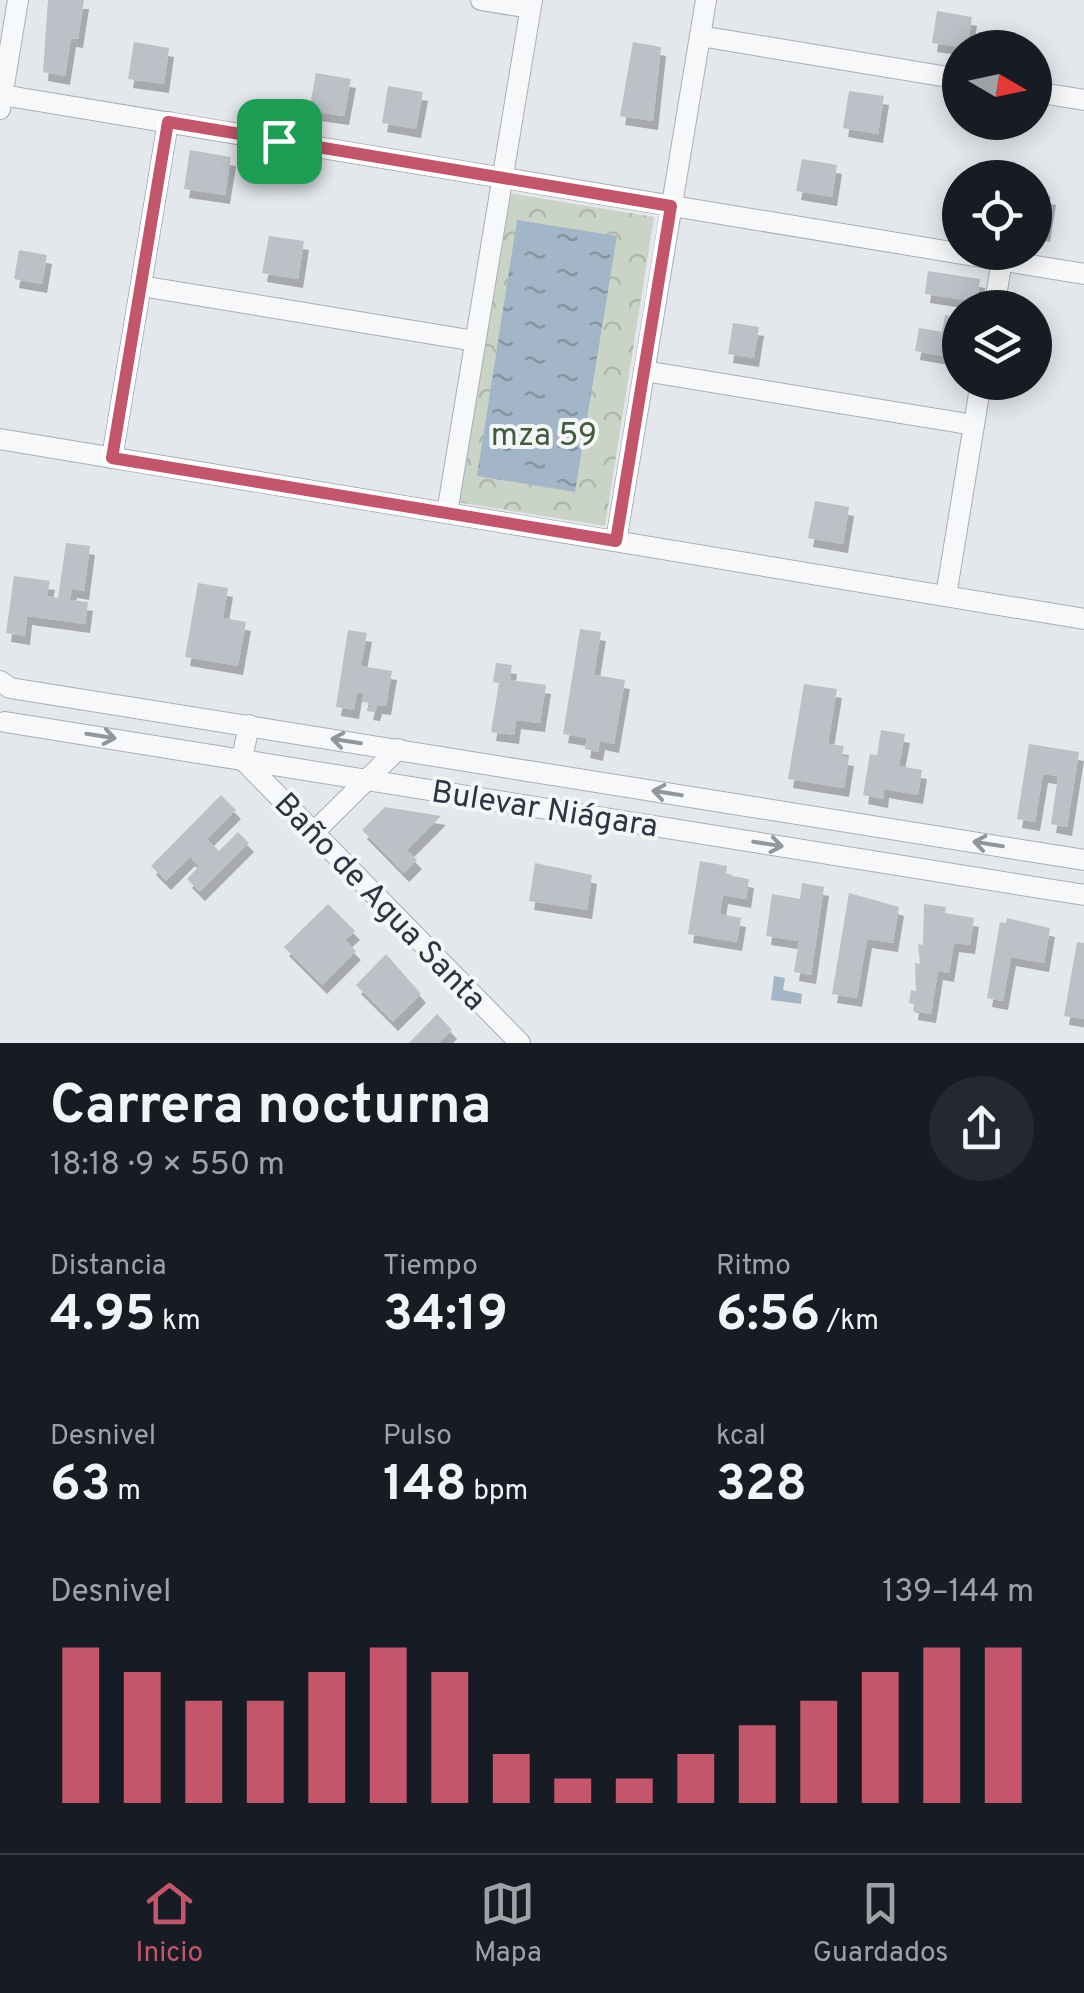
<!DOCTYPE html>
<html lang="es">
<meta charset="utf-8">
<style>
:root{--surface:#171b24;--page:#242831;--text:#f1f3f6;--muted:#9ea1a6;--line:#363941;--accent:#c3566a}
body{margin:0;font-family:Overpass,sans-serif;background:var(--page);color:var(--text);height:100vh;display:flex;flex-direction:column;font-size:38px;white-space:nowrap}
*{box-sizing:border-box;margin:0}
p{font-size:32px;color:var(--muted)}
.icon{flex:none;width:55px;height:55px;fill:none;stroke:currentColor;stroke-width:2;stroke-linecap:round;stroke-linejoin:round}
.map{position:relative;height:1043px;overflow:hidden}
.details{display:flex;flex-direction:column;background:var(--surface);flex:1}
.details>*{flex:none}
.needle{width:65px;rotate:99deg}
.fabs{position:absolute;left:942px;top:30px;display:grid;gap:20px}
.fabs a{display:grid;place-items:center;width:110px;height:110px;border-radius:50%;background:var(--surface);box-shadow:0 5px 25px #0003;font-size:50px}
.pin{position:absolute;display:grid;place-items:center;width:85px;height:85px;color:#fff;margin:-42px;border-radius:20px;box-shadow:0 5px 15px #0006}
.round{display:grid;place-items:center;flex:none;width:105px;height:105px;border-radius:52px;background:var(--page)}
.overview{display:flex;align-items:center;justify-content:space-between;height:170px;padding:0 50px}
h1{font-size:55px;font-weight:700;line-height:75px}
.metrics{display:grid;grid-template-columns:repeat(3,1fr);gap:15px;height:170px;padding:10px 50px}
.metrics div{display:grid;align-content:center}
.metrics b{font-size:50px;font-weight:700}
.metrics small{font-size:28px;font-weight:400}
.metrics p{font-size:28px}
.chart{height:280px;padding:20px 50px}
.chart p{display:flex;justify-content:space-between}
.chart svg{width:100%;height:180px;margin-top:10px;stroke:var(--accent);stroke-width:6}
.menu{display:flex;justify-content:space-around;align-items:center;height:140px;border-top:2px solid var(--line);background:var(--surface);font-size:28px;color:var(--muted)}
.menu a{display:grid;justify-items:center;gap:5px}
.menu .current{color:var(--accent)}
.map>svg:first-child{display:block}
</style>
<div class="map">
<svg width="1084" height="1043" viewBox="0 0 1084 1043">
<defs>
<pattern id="forest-crowns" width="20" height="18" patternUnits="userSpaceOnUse" patternTransform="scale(2.5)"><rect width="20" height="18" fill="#cad4c6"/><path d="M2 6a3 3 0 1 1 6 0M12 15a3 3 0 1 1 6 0" fill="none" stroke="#aeb7ab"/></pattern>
<pattern id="water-ripples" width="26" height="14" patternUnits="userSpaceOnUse" patternTransform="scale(2.5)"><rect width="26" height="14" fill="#a3b6c7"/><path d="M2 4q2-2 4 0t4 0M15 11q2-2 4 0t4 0" fill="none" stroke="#8595a3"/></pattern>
<filter id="shadow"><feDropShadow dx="5" dy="9" stdDeviation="0" flood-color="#0004"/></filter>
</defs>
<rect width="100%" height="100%" fill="#e4e7eb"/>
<!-- forest -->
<polygon fill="url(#forest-crowns)" points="509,193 654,217 605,526 457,502"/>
<!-- water -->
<g fill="url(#water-ripples)">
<polygon points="517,220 617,236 575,492 477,476"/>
<polygon points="774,976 785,978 783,990 802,994 801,1004 771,1000"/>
</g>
<!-- building -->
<g fill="#bcc0c7" filter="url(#shadow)">
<polygon points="48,0 84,0 78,39 71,38 65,76 43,72"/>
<polygon points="937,11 972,17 967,48 932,43"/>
<polygon points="134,42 169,48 164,84 128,79"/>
<polygon points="633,42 661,47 653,121 620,116"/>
<polygon points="316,73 351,79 344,116 309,111"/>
<polygon points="388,86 423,92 416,129 382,123"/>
<polygon points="849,91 884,96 878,134 843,128"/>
<polygon points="190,150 231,157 225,195 184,189"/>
<polygon points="802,159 837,165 832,197 796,191"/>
<polygon points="1035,193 1051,196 1045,233 1035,231"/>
<polygon points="269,236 304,241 298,279 262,273"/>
<polygon points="19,250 47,255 42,284 14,279"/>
<polygon points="928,271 980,279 977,302 925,294"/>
<polygon points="945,315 960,317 955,358 915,351 919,328 942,332"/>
<polygon points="733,323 759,327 754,358 728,354"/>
<polygon points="815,501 849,507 843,544 808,538"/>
<polygon points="66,543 90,546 84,591 72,589 70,600 88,602 85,624 27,616 25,636 6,633 14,576 50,581 47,596 58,598"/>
<polygon points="198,583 228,588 223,618 246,622 238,666 185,657"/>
<polygon points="580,629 601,632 594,675 625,680 614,744 600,741 598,752 585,749 587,738 563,734"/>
<polygon points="348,630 367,633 361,666 392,671 386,706 377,705 375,712 368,711 370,703 362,702 364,693 357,692 354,710 336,707"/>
<polygon points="496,663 512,665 510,680 546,685 540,723 516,720 514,735 491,732 499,683 493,682"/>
<polygon points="804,684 837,689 828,744 844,746 842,756 849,757 844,788 788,779"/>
<polygon points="881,730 905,734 899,766 922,770 918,795 884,789 883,799 863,795 870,754 877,755"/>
<polygon points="1029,744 1079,752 1067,827 1051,824 1058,776 1043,774 1035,822 1017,819"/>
<polygon points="221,795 236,810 207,839 219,851 238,832 249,843 200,892 187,879 199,866 190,857 166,881 151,866"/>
<polygon points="385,807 441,816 407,850 417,860 404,873 362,830"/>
<polygon points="700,861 727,866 726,875 749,879 746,899 723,895 720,914 741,918 737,942 688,934"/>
<polygon points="535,863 592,875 587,910 529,901"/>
<polygon points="802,883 824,887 811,975 794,972 799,941 766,936 772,894 800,899"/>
<polygon points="849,893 899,907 893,943 867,939 857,998 832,994"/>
<polygon points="328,904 355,931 345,940 356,951 322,985 284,947"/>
<polygon points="924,904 946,907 945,913 974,918 970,945 954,943 949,973 938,971 931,1014 913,1011 914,1004 909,1003 911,990 916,991 915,963 920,964 918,944 923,945"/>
<polygon points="1007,918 1050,928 1044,963 1011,957 1003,1001 987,998 1000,922 1006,923"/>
<polygon points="1077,942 1084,943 1084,1019 1064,1016"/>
<polygon points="386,954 421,994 393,1022 356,985"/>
<polygon points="437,1014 452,1030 439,1043 409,1043"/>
</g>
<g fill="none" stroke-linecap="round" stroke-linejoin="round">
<defs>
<g id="minor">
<polyline points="481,0 530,8"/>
<polyline points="700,36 960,79"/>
<polyline points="1035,92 1084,100"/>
<polyline points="2,95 1084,274"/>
<polyline points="0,109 18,0"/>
<polyline points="141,286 475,341"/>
<polyline points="994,308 1002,260"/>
<polyline points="644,371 974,425"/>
<polyline points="0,439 1084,619"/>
<polyline points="112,458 168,122"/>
<polyline points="447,513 532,0"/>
<polyline points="616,541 706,0"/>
<polyline points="946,596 981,382"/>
<polyline points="0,681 10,688 1084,860"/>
<polyline points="5,722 1084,895"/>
<polyline points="249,725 242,759 520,1043"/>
<polyline points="315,831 398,749"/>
</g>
</defs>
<!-- minor casing -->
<use href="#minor" stroke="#a9aeb5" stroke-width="22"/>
<!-- minor -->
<use href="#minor" stroke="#f7f8f9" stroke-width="20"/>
</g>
<!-- one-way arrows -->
<defs><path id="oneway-shaft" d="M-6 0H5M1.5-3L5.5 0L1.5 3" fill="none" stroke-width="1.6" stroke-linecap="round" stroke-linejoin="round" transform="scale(2.5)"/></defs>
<g stroke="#92969e">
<use href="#oneway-shaft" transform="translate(101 736) rotate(9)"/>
<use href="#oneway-shaft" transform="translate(346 741) rotate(-171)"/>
<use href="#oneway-shaft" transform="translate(667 793) rotate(-171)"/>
<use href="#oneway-shaft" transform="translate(768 844) rotate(9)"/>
<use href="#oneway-shaft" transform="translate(988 844) rotate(-171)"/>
</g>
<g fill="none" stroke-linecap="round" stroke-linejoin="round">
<defs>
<polygon id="route" points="168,122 671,206 616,541 112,458"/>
</defs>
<!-- route casing -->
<use href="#route" stroke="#fff" stroke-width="20"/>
<!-- route -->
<use href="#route" stroke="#c3566a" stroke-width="12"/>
</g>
<g text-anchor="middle" stroke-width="8" stroke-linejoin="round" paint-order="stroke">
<!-- park labels -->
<g font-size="32" fill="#435c3c" stroke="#f4f6f8">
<text x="544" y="445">mza 59</text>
</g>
<!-- street labels -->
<g font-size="32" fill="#2d3542" stroke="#f4f6f8">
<text transform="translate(545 808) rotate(9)" y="11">Bulevar Niágara</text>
<text transform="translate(381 901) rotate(46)" y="11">Baño de Agua Santa</text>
</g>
</g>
</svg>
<div class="fabs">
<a><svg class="needle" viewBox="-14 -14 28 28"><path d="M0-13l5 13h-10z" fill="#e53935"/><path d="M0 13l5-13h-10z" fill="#9ea1a6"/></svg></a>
<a><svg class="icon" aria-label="locate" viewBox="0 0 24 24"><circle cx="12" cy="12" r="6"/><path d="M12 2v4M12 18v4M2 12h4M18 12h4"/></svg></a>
<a><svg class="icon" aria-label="layers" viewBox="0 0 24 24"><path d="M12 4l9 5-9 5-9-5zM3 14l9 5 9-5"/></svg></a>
</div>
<div class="pin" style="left:279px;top:141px;background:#1e9e55"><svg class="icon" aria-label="arrive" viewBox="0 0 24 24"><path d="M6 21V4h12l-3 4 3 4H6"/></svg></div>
</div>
<section class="details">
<div class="overview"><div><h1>Carrera nocturna</h1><p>18:18 · 9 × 550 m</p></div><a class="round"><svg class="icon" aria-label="share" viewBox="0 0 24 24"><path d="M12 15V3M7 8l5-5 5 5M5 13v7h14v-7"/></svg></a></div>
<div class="metrics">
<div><p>Distancia</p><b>4.95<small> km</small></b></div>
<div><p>Tiempo</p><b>34:19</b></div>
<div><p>Ritmo</p><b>6:56<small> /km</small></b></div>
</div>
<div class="metrics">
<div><p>Desnivel</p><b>63<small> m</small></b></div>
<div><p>Pulso</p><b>148<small> bpm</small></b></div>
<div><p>kcal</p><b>328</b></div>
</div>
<div class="chart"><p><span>Desnivel</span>139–144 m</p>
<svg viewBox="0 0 160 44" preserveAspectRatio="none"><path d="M5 44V6M15 44V12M25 44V19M35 44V19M45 44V12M55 44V6M65 44V12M75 44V32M85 44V38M95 44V38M105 44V32M115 44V25M125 44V19M135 44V12M145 44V6M155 44V6"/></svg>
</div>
</section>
<nav class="menu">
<a class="current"><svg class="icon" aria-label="home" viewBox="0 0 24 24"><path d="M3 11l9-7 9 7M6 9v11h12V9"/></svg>Inicio</a>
<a><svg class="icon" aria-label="map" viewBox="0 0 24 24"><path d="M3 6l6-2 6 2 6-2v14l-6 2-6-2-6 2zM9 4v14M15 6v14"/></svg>Mapa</a>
<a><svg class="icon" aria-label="saved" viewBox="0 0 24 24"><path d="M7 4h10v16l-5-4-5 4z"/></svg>Guardados</a>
</nav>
